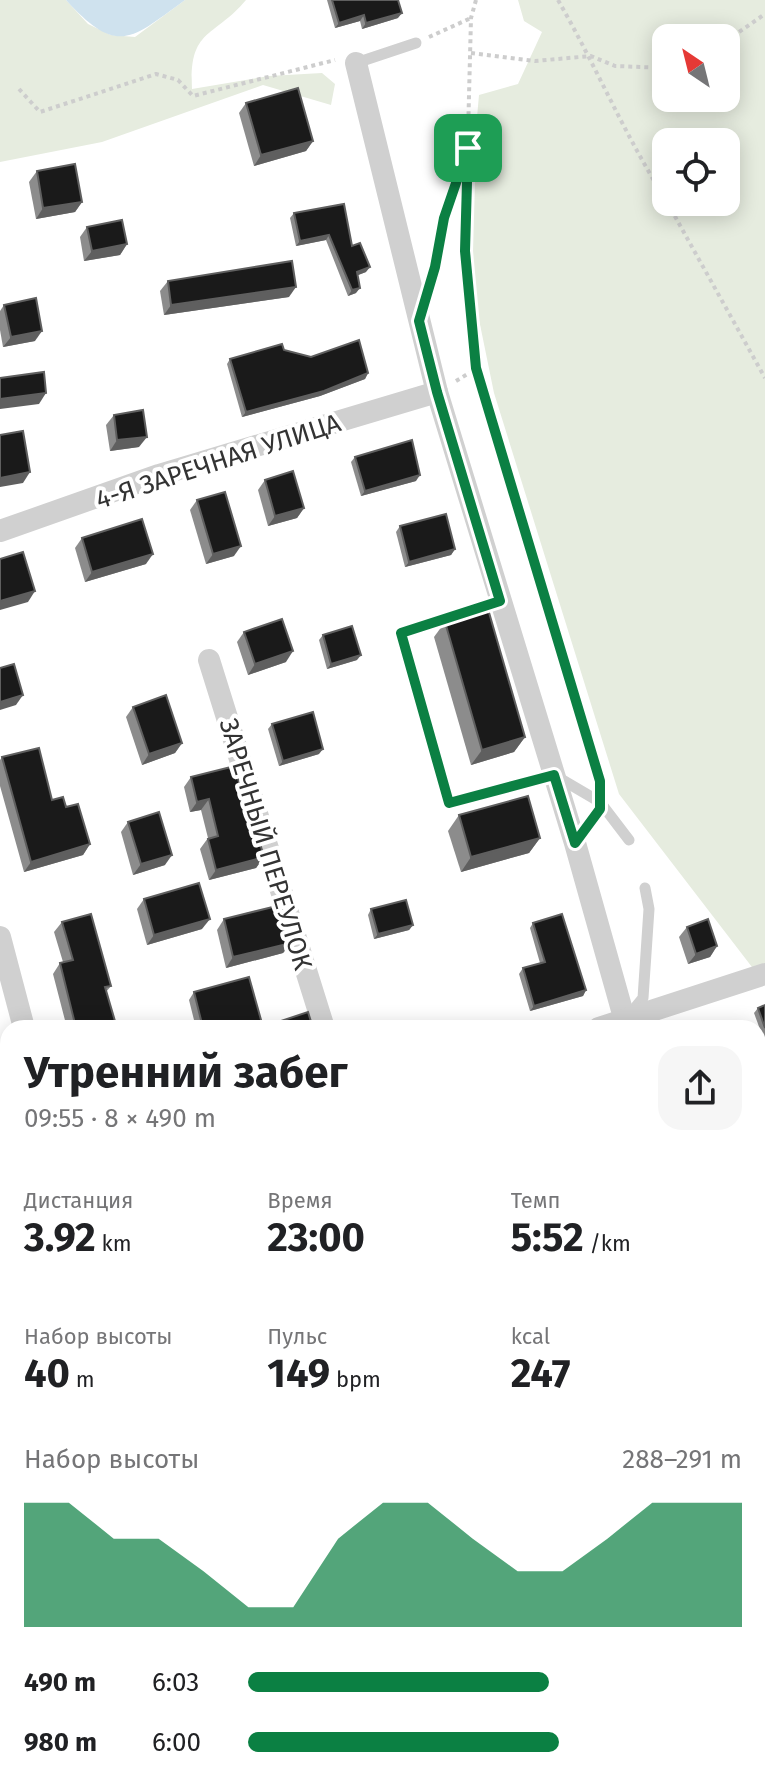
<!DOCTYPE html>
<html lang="ru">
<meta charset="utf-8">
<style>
:root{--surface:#fff;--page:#f6f6f6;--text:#202124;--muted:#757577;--accent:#0b8043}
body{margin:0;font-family:"Fira Sans",sans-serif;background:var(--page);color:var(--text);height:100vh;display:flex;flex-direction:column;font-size:30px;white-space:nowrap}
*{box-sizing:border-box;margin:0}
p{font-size:26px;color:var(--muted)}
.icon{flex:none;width:44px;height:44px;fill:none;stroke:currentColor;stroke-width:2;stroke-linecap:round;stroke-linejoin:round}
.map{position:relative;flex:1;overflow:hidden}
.panel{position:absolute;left:0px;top:1020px;width:766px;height:768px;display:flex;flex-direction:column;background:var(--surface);border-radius:24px 24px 0 0;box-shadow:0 4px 20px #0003}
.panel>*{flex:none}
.needle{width:52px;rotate:325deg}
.buttons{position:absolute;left:652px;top:24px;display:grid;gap:16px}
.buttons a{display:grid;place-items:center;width:88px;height:88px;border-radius:16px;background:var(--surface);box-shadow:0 4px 20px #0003;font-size:40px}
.pin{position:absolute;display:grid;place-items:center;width:68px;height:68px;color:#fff;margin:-34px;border-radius:16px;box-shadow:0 4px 12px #0006}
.round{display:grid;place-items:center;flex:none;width:84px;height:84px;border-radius:24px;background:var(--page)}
.overview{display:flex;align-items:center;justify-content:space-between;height:136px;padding:0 24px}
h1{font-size:44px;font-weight:700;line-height:60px}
.stats{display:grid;grid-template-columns:repeat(3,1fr);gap:12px;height:136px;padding:8px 24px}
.stats div{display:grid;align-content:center}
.stats b{font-size:40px;font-weight:700}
.stats small{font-size:22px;font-weight:400}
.stats p{font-size:22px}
.chart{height:224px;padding:16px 24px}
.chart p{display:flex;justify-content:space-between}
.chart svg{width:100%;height:144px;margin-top:8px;fill:var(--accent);opacity:.7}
ul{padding:0 24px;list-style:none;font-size:26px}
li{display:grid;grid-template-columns:128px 96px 1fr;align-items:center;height:60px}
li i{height:20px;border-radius:10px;background:var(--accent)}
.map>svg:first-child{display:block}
</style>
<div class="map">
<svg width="765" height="1788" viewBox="0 0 765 1788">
<rect width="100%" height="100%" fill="#fff"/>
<!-- green -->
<g fill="#e6ecdf" fill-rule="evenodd">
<path d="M0,0H66L88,24L111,35L135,37L185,0H246C213,39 189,28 192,89L269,76L322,73L335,84L331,105L263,85L102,142L0,162Z"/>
<path d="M518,0H765V966L755,971L619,794L494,393L465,251L479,95L518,84L542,32L524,21ZM666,38H726V98H666ZM666,142H726V202H666Z"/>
<polygon points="0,1405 8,1406 8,1464 0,1468"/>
<polygon points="8,1616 8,1659 0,1663 0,1618"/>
<polygon points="8,1724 8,1780 214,1780 217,1788 0,1788 0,1727"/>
</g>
<!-- water -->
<path fill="#cfe2ee" d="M66,0H185C131,39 118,57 66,0Z"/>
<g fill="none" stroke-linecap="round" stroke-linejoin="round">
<!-- path -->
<g stroke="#cdcdcd" stroke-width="4" stroke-dasharray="4 4" stroke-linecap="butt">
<polyline points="476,0 471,18 465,251 476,368 600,782"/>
<path d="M558,0C596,66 625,136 666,200"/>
<polyline points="429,37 471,18"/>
<polyline points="726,41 765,14"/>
<polyline points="471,53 535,61 591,56 615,66 666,68"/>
<polyline points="19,89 40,112 156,74 178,80 193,96 335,60"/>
<polyline points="667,202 765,378"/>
<polyline points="433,277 444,218 466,154"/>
<polyline points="456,381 476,369"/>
</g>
<!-- lane -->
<g stroke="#d0d0d0" stroke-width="11">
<polyline points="356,63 416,43"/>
<polyline points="500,601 401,633 449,803 554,775 600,802 629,840"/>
<polyline points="630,1014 643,998 649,909 645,888"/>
<polyline points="0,1216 8,1213"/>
<polyline points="0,1762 8,1745"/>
</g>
<!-- street -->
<g stroke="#d0d0d0" stroke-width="22">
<polyline points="356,63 437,392 575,843 627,1028"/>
<polyline points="0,531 159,475 437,392"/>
<polyline points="209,660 324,1028"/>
<polyline points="0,937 24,1028"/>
<polyline points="599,1028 765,974"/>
</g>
<!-- secondary -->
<g stroke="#bdbdbd" stroke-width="32">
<polyline points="758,1417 765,1417"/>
<polyline points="0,1693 8,1689"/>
</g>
</g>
<!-- wall -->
<g fill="#8c8c8c">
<polygon points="327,0 398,0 398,18 362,29 360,21 335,28"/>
<polygon points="246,103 313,141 306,151 254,166 239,113"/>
<polygon points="37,171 82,202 75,212 36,219 29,182"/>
<polygon points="294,213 352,246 366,272 358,275 356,293 348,296 326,240 296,246 290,218"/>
<polygon points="87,227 127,244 120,255 84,261 80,237"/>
<polygon points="168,281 289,297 164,315 160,291"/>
<polygon points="4,305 35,341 3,347 0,330 0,311"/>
<polygon points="284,350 368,373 365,379 320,396 242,417 227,364 230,359"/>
<polygon points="114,415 139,447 110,451 106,425"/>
<polygon points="355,457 416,481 361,496 351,462"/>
<polygon points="265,480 304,508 297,518 268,526 258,490"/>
<polygon points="197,500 234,556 206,564 190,510"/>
<polygon points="400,526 455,549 451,555 405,567 396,532"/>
<polygon points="82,538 146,564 85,582 75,548"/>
<polygon points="445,622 525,737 514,752 471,765 434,637"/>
<polygon points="244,632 286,662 248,675 237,642"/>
<polygon points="323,635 357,660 327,669 319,640"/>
<polygon points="133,707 182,743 175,753 142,765 126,717"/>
<polygon points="272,724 319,754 279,766 268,729"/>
<polygon points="2,757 52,800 66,807 90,844 83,855 24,872 0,786 0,760"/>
<polygon points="191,777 250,828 264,857 256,868 209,880 200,849 208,838 201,810 190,812 184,787"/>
<polygon points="459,815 540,838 529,853 461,872 448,831"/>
<polygon points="128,822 165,865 133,875 121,832"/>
<polygon points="144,899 202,929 147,945 137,909"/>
<polygon points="371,909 413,925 409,930 374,939 368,915"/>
<polygon points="224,919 291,943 283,953 226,968 217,930"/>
<polygon points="62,922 111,986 106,992 117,1028 67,1028 53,974 60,963 63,962 54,932"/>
<polygon points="533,923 586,990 583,996 530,1011 519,974 523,968 540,963 530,928"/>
<polygon points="687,927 717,946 710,957 688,964 679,937"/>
<polygon points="194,992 263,1027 313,1028 196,1028 189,1000"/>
<polygon points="765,1005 765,1043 754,1013 758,1008"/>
<polygon points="8,1251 8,1407 0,1387 0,1295 2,1294 0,1288 0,1253"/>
<polygon points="297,1780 386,1780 366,1788 300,1788"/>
<polygon points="392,1780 483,1780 486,1788 395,1788"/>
</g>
<!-- shaded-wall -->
<g fill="#5f5f5f">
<polygon points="402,13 398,18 362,29 366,23"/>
<polygon points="364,15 360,21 335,28 339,23"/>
<polygon points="313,141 306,151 254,166 261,155"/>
<polygon points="82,202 75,212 36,219 43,208"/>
<polygon points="329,235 326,240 296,246 300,241"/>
<polygon points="127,244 120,255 84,261 92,251"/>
<polygon points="370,267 366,272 353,277 357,272"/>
<polygon points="296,287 289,297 164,315 171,305"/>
<polygon points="360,288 356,293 348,296 352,290"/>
<polygon points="42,331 35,341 3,347 11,337"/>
<polygon points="368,373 365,379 320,396 242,417 246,412"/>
<polygon points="46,393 39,404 0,409 0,399"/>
<polygon points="147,437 139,447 110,451 117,440"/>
<polygon points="30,472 23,483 0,487 0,478"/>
<polygon points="420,475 416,481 361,496 365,491"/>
<polygon points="304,508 297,518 268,526 275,516"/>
<polygon points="241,546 234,556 206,564 213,554"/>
<polygon points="455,549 451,555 405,567 409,562"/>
<polygon points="153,554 146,564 85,582 92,572"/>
<polygon points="35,591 28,602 0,610 0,601"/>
<polygon points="293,651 286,662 248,675 255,664"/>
<polygon points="361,655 357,660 327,669 331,664"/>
<polygon points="23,695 16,705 0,710 0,702"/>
<polygon points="525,737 514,752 471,765 482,750"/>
<polygon points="182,743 175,753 142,765 149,754"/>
<polygon points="323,749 319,754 279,766 283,761"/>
<polygon points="209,799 201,810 190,812 197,802"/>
<polygon points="540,838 529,853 461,872 471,857"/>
<polygon points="90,844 83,855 24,872 31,862"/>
<polygon points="172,855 165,865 133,875 141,864"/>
<polygon points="264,857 256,868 209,880 216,870"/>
<polygon points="210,919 202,929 147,945 154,935"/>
<polygon points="413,925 409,930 374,939 378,934"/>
<polygon points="291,943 283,953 226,968 233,957"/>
<polygon points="717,946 710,957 688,964 696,954"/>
<polygon points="586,990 583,996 530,1011 534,1006"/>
<polygon points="765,1153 765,1159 758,1161 758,1156"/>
<polygon points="765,1246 765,1251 758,1253 758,1248"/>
<polygon points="365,1780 386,1780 366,1788 344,1788"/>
</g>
<!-- building -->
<g fill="#1a1a1a" stroke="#5f5f5f" stroke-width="2">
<polygon points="332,0 398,0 402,13 366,23 364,15 339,23"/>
<polygon points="298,88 313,141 261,155 246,103"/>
<polygon points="75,164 82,202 43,208 37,171"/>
<polygon points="344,204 352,246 360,243 370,267 357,272 360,288 352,290 329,235 300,241 294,213"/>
<polygon points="122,220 127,244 92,251 87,227"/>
<polygon points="292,261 296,287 171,305 168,281"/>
<polygon points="36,298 42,331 11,337 4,305"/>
<polygon points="359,340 368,373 324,391 246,412 230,359 282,344 284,350 311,357"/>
<polygon points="44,372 46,393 0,399 0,378"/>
<polygon points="143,410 147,437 117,440 114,415"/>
<polygon points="23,431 30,472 0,478 0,435"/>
<polygon points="412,440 420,475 365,491 355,457"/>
<polygon points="293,471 304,508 275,516 265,480"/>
<polygon points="225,492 241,546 213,554 197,500"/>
<polygon points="446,514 455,549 409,562 400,526"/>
<polygon points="142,519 153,554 92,572 82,538"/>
<polygon points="23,552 35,591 0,601 0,559"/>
<polygon points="488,609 525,737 482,750 445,622"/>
<polygon points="282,619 293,651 255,664 244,632"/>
<polygon points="352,626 361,655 331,664 323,635"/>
<polygon points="14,664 23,695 0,702 0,668"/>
<polygon points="166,695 182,743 149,754 133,707"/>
<polygon points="313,712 323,749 283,761 272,724"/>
<polygon points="39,748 52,800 63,797 66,807 78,804 90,844 31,862 2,757"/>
<polygon points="235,766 250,828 255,826 264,857 216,870 208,839 218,836 209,799 197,802 191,777"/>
<polygon points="528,796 540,838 471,857 459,815"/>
<polygon points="159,812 172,855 141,864 128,822"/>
<polygon points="199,883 210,919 154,935 144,899"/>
<polygon points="406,900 413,925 378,934 371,909"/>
<polygon points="281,905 291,943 233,957 224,919"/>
<polygon points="91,914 111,986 105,987 117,1028 76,1028 60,963 73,960 62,922"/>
<polygon points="562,914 586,990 534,1006 523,968 545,962 533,923"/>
<polygon points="708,919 717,946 696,954 687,927"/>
<polygon points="249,977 263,1027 308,1012 313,1028 203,1028 194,992"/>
<polygon points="765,1005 765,1028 758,1008"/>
<polygon points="765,1098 765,1153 758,1156 758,1101"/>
<polygon points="765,1205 765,1246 758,1248 758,1208"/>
<polygon points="8,1251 8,1288 0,1263 0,1253"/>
<polygon points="8,1292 8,1385 0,1365 0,1295"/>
<polygon points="310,1780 365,1780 344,1788 313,1788"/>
<polygon points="404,1780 483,1780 486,1788 407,1788"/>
</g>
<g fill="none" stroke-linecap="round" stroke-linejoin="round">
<defs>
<polygon id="route" points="468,148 465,251 476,368 600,781 600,809 575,843 554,775 449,803 401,633 500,601 437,392 419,321 435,267 444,218"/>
</defs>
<!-- route casing -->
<use href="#route" stroke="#fff" stroke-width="16"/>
<!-- route -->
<use href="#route" stroke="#0b8043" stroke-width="10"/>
</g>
<g text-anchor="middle" stroke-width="8" stroke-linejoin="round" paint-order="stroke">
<!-- street labels -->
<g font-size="26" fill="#333" stroke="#fff">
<text transform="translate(218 461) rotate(-18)" y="9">4-Я ЗАРЕЧНАЯ УЛИЦА</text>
<text transform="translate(266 844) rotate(73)" y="9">ЗАРЕЧНЫЙ ПЕРЕУЛОК</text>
</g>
</g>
</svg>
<div class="buttons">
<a><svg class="needle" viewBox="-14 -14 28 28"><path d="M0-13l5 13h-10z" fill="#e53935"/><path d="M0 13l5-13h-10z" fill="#757577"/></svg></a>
<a><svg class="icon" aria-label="locate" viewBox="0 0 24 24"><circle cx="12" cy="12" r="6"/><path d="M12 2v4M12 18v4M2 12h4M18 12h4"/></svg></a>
</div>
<div class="pin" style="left:468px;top:148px;background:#1e9e55"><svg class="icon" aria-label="arrive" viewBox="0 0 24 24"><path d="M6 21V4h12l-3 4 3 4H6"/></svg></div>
<section class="panel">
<div class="overview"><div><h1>Утренний забег</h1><p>09:55 · 8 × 490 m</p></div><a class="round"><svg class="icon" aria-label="share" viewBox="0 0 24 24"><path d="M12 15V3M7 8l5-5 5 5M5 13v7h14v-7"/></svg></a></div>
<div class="stats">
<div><p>Дистанция</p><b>3.92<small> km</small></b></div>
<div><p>Время</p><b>23:00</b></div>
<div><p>Темп</p><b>5:52<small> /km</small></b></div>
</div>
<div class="stats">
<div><p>Набор высоты</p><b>40<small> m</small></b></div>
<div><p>Пульс</p><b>149<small> bpm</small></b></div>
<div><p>kcal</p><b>247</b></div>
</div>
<div class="chart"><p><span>Набор высоты</span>288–291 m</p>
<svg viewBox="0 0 160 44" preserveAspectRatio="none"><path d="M0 44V6L10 6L20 17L30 17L40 27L50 38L60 38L70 17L80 6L90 6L100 17L110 27L120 27L130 17L140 6L150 6L160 6V44z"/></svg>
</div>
<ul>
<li><b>490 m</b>6:03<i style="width:61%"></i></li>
<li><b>980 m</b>6:00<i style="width:63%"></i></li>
</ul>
</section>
</div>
